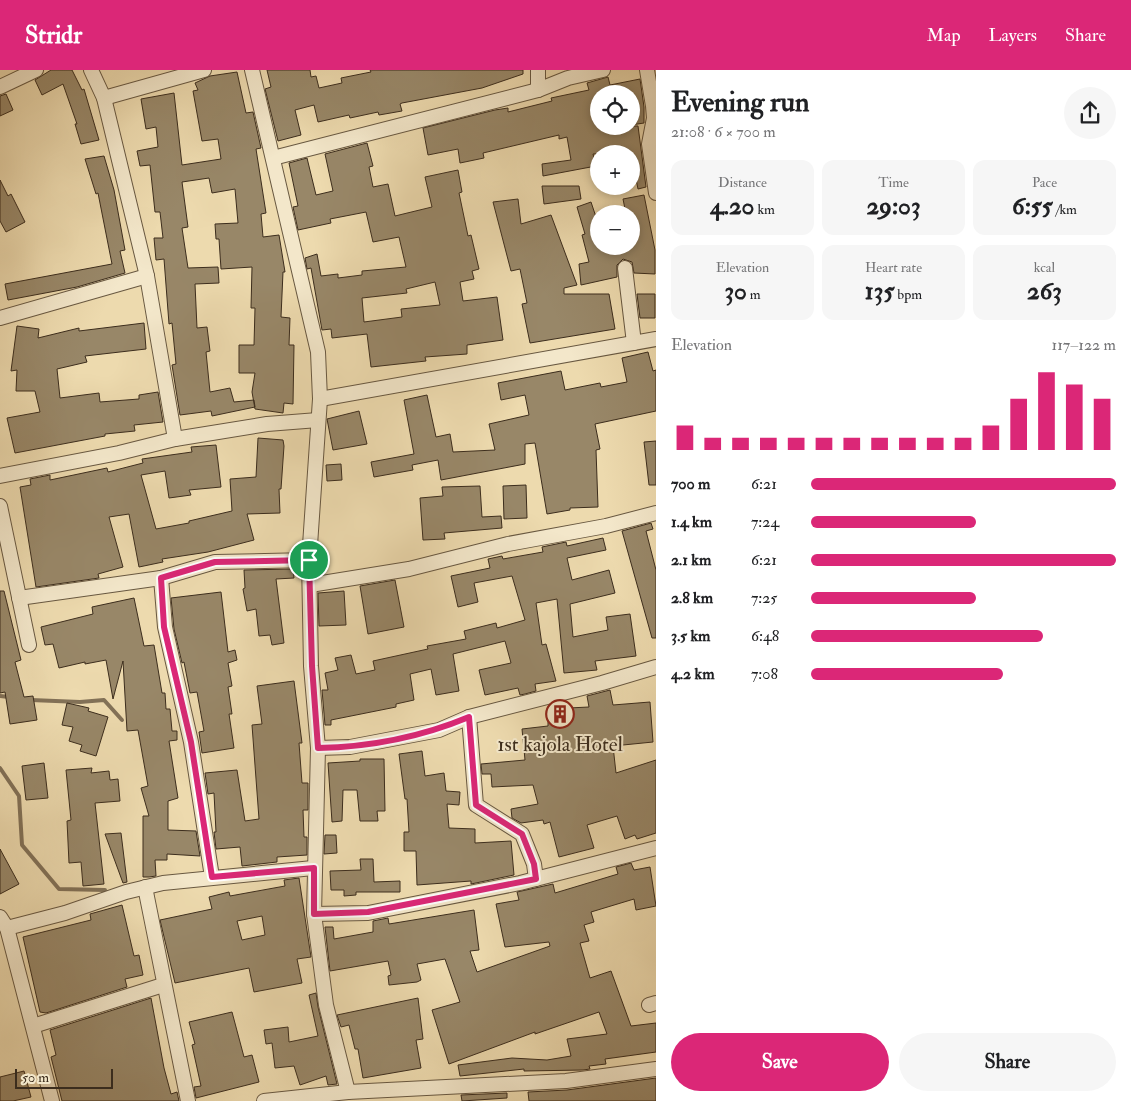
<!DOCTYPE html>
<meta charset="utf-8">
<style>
:root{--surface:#fff;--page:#f6f6f6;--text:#202124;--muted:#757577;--accent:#db2777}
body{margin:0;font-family:"IM FELL Double Pica",serif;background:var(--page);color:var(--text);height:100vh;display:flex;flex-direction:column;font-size:19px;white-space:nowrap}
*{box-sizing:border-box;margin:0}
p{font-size:16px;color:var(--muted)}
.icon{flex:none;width:28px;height:28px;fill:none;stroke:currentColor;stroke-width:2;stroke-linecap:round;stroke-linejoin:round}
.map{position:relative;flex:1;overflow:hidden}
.sheet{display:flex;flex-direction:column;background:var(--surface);width:475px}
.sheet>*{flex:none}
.tools{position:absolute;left:590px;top:15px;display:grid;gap:10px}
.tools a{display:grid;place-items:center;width:50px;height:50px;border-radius:50%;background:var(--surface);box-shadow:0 2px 8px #0003;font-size:25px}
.scale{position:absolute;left:15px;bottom:12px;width:98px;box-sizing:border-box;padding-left:5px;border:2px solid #3c2d1d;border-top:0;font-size:14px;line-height:18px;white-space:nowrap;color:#3c2d1d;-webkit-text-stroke:4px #f3e7ca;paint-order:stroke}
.pin{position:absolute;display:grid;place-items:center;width:42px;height:42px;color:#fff;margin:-21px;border:2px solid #fff;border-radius:50%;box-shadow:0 1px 5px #0007}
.round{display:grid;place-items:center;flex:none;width:52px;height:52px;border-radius:26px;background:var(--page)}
.overview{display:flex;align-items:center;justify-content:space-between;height:85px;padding:0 15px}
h1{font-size:28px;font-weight:800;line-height:38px}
.figures{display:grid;grid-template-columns:repeat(3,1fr);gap:8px;height:85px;padding:5px 15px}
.figures div{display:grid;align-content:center;border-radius:12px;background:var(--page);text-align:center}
.figures b{font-size:25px;font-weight:800}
.figures small{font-size:14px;font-weight:400}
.figures p{font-size:14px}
.chart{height:140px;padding:10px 15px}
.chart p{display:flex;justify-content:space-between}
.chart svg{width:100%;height:90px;margin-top:5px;stroke:var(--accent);stroke-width:6}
.cta{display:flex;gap:10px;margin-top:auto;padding:10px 15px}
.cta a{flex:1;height:58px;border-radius:30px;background:var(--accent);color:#fff;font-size:20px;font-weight:800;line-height:58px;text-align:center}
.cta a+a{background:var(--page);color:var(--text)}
ul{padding:0 15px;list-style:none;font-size:16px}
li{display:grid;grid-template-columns:80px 60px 1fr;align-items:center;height:38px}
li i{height:12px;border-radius:6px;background:var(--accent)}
header{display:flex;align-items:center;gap:30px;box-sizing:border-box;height:70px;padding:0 25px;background:var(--accent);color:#fff}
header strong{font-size:24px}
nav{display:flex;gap:28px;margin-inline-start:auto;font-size:18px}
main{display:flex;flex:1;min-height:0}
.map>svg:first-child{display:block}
</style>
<header>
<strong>Stridr</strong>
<nav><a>Map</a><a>Layers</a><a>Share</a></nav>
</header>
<main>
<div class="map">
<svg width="656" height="1031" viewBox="0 0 656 1031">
<rect width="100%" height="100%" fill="#eddaae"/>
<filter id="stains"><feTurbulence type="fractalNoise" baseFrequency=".004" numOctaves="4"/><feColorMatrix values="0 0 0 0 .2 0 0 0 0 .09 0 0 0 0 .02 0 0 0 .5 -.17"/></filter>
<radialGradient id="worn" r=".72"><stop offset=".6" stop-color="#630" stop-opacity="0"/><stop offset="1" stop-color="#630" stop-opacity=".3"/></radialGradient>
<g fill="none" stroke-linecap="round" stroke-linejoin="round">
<!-- stream -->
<g stroke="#827157" stroke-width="4">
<polyline points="0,626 9,627"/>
<polyline points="31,630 80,632 104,630 122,650"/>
<polyline points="0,698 19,726 22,775 59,819 105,820"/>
</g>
</g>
<!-- building -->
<g fill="#988768" stroke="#3c2d1d" fill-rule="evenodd">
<polygon points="51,0 72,0 82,20 84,19 99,70 81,74 75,54 77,54 63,14 42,25 35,10"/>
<polygon points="267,0 310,0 311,7 316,6 319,18 342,13 341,8 371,2 370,0 523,0 523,4 482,18 402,33 400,34 402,41 379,45 378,42 350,48 349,45 318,52 314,35 295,40 301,65 278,71 265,19 271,17"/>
<polygon points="237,2 246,43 253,42 261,78 256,79 266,143 261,144 263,167 279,165 285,202 283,202 281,247 290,248 289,275 294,275 293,334 284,333 283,343 255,339 252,322 255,303 239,303 239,275 254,275 255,238 251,238 252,197 221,199 219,169 216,169 215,154 238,153 235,119 212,123 209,108 182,112 188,157 182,158 188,198 218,197 219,213 195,214 197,258 207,257 210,281 206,282 210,322 230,318 234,332 254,330 255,337 212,346 211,341 180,345 172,295 176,294 172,253 169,254 164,189 156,190 154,168 163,168 160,142 155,142 150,95 140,96 137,81 158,77 156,57 146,59 141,29 174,23 182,95 221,89 218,69 202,71 193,21 198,20 195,13 210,6"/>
<polygon points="608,7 610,15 640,9 644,37 644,53 631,55 631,24 599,24 599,56 638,56 646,117 638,119 631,84 593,84 596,96 543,106 542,94 571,90 567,67 559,69 559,65 483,83 484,88 460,93 458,79 428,85 423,58 495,40 508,38 508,42 552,31 551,28 589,20 587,13"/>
<polygon points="6,24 13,40 0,46 0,26"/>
<path d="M367,73L373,96L369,97L373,117L388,114L395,146L432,137L425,107L458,100L462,122L459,123L468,166L471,165L479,199L472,201L474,209L460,212L463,231L497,227L503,270L467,275V284L425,287L426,291L371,297L367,264L332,268L331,259L322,260L311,198L307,199L305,188L317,184L321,206L338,204V208L362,205V201L406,197L399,167L373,172L366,142L330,149L331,153L298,160L293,137L298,136L289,93L307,88L316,125L333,121L325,84ZM435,212L440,235L401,239L402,247L364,252L362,228L407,223L406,219Z"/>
<polygon points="104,86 114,120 125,180 120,181 125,203 77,217 8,230 5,214 112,194 98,123 96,124 85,89"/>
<polygon points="0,110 8,126 11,124 25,152 6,162 0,151"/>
<polygon points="542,116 579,116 581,129 544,134"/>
<polygon points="644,125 655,180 655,204 634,203 632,192 623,189 617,195 617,207 581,215 579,194 589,192 582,165 585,164 577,137 591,132 596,147 599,147 599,176 631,176 631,144 626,144 623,129"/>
<polygon points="518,129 521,154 551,145 577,215 564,218 564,224 609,224 615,259 530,273 522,234 527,233 520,199 511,201 493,132"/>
<polygon points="637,224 655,224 655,248 640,248"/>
<polygon points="144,253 146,279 85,286 87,292 57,299 60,328 99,323 100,332 139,329 139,325 158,322 163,352 134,355 135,361 105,364 105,366 15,383 7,348 40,342 35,321 16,321 17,300 11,301 17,256 39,259 38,268 79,258 79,261"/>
<polygon points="648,282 653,301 656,300 656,341 595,354 600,379 596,380 598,437 570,438 570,440 547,444 535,373 525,374 525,394 441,410 438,390 412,395 413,400 374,407 371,392 414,384 404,330 427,325 436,367 450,364 453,382 495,380 489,354 529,345 525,325 501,330 498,313 561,301 565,320 600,313 601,317 627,312 622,288"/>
<polygon points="359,341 367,374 333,380 327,349"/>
<polygon points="258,368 283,370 284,376 281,419 279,419 280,443 247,444 254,470 208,482 162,489 163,492 139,497 129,444 109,447 123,497 98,504 99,508 36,517 20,417 31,415 30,409 50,405 50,410 107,398 108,402 143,393 142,389 192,382 191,377 216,375 221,417 189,420 191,425 169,428 165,401 141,405 156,459 189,453 189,451 232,441 230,409 256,407"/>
<polygon points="656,371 656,415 649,415 644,372"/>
<polygon points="341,394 342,410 327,411 326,395"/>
<polygon points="526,415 527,448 504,449 503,416"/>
<polygon points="480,416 482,447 501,446 502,458 444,463 445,469 423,470 420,428 443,426 442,417"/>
<polygon points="651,453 653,459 646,461 656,500 656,568 652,568 622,461"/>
<polygon points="603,468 606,480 567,488 572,510 609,500 615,523 570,534 573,567 608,560 606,547 630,544 636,586 595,591 597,600 564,603 557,529 536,533 542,575 546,574 556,611 535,614 536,621 525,624 520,625 518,618 485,625 479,600 511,593 505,571 453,584 459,621 436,625 431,599 410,604 414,630 396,634 396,637 331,650 331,655 325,655 322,620 328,620 325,603 338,600 335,588 351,585 356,604 375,600 373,591 428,579 427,576 466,569 464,561 496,553 497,558 525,550 512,506 474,513 478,532 458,537 451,506 490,498 488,489 502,486 503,489 543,482 542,477 566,472 567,476"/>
<polygon points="293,499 294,508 276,509 284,573 272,575 270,565 259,566 256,539 247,541 243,519 245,518 244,500"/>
<polygon points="395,510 404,557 368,564 360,516"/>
<polygon points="0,521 4,521 21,590 15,592 24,627 33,626 37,650 10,654 5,622 0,623"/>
<polygon points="344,521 346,555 319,556 318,523"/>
<polygon points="221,522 228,582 235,580 237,590 228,593 232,616 228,617 232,644 229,644 234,678 202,683 199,662 204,661 197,622 190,623 184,592 182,593 174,559 171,528"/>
<polygon points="134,528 144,576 154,575 162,623 165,623 166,639 170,639 172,661 177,661 177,670 169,671 178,728 168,731 168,760 196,761 200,786 167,784 167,790 155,790 156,806 149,807 143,807 143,746 149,746 141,718 148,716 138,660 127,661 123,591 113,629 106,590 85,594 85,592 59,598 53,574 45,575 41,557 93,544 92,537"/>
<polygon points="294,611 302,673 299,673 302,713 308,713 308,740 303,740 304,767 307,767 307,785 277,787 277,792 242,796 240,777 216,779 214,762 216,762 214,723 208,724 205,703 237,700 245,751 259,749 252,655 262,654 257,616"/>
<polygon points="610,620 613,635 650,632 653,672 613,676 616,703 656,690 656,763 637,769 635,765 625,769 617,746 587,755 594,778 559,787 550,752 544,754 543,750 521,753 512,748 511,739 538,734 533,715 492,717 491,704 482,704 481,694 525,690 522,659 548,656 548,639 589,637 587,626"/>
<polygon points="67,633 89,638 88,641 108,647 96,686 80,681 82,675 69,671 73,657 62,655"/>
<polygon points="422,681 425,706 444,703 446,721 460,722 459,735 447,734 449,758 475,759 475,773 511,771 514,805 471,814 471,811 417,815 416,781 404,781 404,762 409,762 407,729 405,729 399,684"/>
<polygon points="360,689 384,689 385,741 377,741 378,751 360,751 357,720 343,720 342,751 332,752 328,693 360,691"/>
<polygon points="44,693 48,728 26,730 22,696"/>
<polygon points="92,698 91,703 109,701 110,710 118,709 120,731 95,733 104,814 83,816 81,792 69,793 67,751 71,750 66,700"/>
<polygon points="121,763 127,812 123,813 105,764"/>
<polygon points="325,765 336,765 337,783 324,784"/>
<polygon points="0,779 19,814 0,824"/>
<polygon points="360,789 373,789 374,812 400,811 400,822 356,822 356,825 344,826 344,820 331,820 330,801 361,800"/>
<polygon points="631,793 634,800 650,797 656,836 636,840 634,829 591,842 594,852 584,855 589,871 580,873 590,908 611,901 631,956 656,953 656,982 605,989 606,994 589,996 590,999 583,1000 524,1001 524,999 460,1006 458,995 512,988 547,990 571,986 567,969 607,964 599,942 535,964 535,962 449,994 432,940 460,932 445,889 417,894 421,910 417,912 389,915 388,906 391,905 388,891 330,901 325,857 333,857 334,869 373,862 373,851 388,848 389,854 474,840 479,880 470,881 477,902 550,876 549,872 505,877 496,834 519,830 517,822 553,814 555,823 618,804 616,797"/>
<path d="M299,808L311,887L297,889L302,913L254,922L249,898L175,913L160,850L212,839L209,827L229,822L230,826L285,816L284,810ZM262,846L265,865L242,870L237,851Z"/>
<polygon points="122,835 134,886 139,885 143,905 125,909 127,917 46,943 40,942 23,867 91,850 90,844"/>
<polygon points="316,923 318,937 337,1014 328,1015 326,1006 300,1015 294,996 275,998 272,973 266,974 264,960 288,957 289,972 318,966 309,925"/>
<polygon points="151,928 164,998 171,1024 177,1022 179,1031 62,1031 51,987 56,985 50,960"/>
<polygon points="418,928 423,969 416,970 421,998 363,1008 358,979 355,979 349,955 341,957 337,945"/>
<polygon points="232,942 244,987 252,985 259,1012 196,1028 194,1017 201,1016 192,975 195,974 189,952"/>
<polygon points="24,1001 31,1027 13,1031 0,1031 0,1007"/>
<polygon points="656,1008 656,1031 529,1031 528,1022 567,1020"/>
<polygon points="507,1023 507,1028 462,1031 461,1025"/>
</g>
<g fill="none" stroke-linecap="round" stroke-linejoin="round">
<defs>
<g id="minor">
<polyline points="91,0 104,28 147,206 175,369"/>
<polyline points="252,0 318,282 320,329 309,490 311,596 318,678 314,844 326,935 348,1022"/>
<polyline points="647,0 653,36 654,48 649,74 656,123"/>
<polyline points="0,17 36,0"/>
<polyline points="538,20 538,0"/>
<polyline points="104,28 204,0"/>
<polyline points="273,88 538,20 568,8 603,0"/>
<polyline points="625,198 634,273"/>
<polyline points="0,248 147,206"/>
<polyline points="320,329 656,269"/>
<polyline points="0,406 119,383 175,369 267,354 318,350"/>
<polyline points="0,436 29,575"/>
<polyline points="161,508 165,557 191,672 212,807"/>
<polyline points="310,515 409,499 508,474 606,456 656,443"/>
<polyline points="19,528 161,508 215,492 309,490"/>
<polyline points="469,647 476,735 522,764 534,794 536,809"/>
<polyline points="318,678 350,677 439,660 469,647 602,613 656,597"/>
<polyline points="145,817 188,1031"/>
<polyline points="314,844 368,843 520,813 656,778"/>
<polyline points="0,847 7,858 65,843 126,822 163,813 313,798"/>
<polyline points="7,858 52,1031"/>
<polyline points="649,935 656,933"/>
<polyline points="33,956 163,915"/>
<polyline points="264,1031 348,1022 566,1011 656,999"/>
</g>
</defs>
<!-- minor casing -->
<use href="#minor" stroke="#685841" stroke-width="16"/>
<!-- minor -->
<use href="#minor" stroke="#f3e7ca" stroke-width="14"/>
</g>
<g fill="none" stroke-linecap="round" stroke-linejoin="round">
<defs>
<path id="route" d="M309,490L312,596L318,678C370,677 421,667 469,647L476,735L522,764L534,794L536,809L368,842L314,844V798L212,807L191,672L164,557L161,508L215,492Z"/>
</defs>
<!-- route casing -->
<use href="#route" stroke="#fff" stroke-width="10"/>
<!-- route -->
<use href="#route" stroke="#db2777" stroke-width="6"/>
</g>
<!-- icons -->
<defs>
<symbol id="building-ring" viewBox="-11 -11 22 22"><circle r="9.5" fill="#f3e7ca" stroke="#8f2418" stroke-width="1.5"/><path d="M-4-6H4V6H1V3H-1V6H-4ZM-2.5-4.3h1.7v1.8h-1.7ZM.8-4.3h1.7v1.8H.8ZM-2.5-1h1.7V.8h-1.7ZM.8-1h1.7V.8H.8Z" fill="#8f2418"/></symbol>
</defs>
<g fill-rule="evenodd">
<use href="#building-ring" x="544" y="628" width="32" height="32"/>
</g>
<g text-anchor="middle" stroke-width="4" stroke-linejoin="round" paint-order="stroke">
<!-- poi labels -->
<g font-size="21" fill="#3c2d1d" stroke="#f3e7ca">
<text x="560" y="681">1st kajola Hotel</text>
</g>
</g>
<rect width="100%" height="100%" filter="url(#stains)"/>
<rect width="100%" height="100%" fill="url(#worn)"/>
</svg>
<div class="tools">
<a><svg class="icon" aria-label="locate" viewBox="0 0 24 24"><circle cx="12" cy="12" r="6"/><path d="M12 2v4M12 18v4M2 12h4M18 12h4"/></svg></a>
<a>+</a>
<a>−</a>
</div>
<div class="scale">50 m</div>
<div class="pin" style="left:309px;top:490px;background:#1e9e55"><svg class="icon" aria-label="arrive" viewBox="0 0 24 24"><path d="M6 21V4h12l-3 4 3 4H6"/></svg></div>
</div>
<section class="sheet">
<div class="overview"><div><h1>Evening run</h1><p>21:08 · 6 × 700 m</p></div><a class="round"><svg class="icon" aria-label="share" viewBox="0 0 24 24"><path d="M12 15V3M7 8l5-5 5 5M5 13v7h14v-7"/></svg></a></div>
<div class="figures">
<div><p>Distance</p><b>4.20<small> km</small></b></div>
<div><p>Time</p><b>29:03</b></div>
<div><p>Pace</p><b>6:55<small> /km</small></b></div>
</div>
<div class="figures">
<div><p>Elevation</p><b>30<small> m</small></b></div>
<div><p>Heart rate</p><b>135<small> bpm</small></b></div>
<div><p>kcal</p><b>263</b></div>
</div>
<div class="chart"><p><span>Elevation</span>117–122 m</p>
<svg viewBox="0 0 160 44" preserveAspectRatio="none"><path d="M5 44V32M15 44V38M25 44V38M35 44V38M45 44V38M55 44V38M65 44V38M75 44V38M85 44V38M95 44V38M105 44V38M115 44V32M125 44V19M135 44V6M145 44V12M155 44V19"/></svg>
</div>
<ul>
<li><b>700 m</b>6:21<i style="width:100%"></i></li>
<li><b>1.4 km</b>7:24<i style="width:54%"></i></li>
<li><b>2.1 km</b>6:21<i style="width:100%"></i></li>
<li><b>2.8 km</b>7:25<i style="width:54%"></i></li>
<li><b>3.5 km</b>6:48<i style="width:76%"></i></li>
<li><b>4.2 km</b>7:08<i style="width:63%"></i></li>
</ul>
<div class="cta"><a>Save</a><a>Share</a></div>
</section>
</main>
